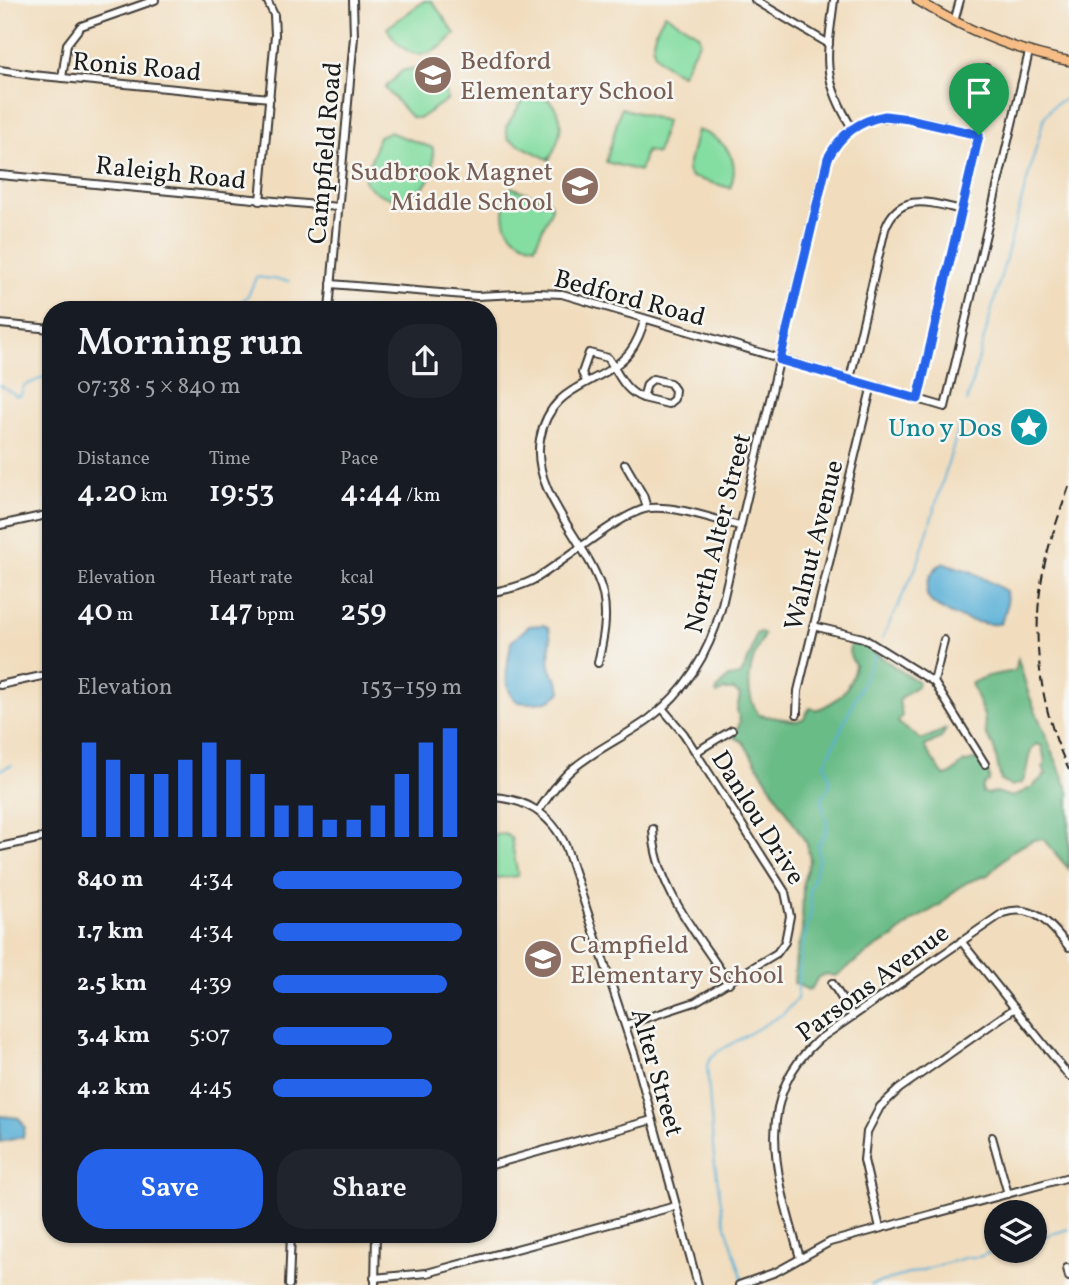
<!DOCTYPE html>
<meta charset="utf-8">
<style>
:root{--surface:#171b24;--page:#20242c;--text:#f1f3f6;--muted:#9ea1a6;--accent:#2563eb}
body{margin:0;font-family:Vollkorn,serif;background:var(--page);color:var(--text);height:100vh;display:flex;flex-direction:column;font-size:26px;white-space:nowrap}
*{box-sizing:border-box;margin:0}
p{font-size:23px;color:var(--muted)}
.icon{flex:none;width:38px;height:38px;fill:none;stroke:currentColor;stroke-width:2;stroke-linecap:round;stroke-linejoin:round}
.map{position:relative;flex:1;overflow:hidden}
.drawer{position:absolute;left:42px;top:301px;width:455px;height:942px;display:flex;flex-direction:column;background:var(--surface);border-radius:28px;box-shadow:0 2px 5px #0004}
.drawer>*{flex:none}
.tools{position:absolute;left:984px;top:1200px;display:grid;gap:14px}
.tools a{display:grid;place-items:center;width:63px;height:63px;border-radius:50%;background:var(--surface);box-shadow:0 2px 5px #0004;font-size:35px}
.pin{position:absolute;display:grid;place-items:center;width:60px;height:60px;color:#fff;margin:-72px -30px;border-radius:50% 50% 50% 0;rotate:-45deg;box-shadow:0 0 7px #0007}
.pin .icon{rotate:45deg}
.round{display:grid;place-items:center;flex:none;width:74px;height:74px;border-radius:28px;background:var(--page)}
.headline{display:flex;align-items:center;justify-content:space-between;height:119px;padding:0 35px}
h1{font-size:38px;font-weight:600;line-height:52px}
.stats{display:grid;grid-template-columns:repeat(3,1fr);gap:10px;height:119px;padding:7px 35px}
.stats div{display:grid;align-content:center}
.stats b{font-size:30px;font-weight:600}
.stats small{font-size:19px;font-weight:400}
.stats p{font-size:19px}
.chart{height:196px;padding:14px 35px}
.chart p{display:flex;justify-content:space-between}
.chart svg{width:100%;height:126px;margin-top:7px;stroke:var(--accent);stroke-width:6}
.button{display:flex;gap:14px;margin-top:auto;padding:14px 35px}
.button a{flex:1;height:80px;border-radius:28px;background:var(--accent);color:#fff;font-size:28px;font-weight:600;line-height:80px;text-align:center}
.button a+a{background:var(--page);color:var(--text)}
ul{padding:0 35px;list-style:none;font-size:23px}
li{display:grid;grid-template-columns:112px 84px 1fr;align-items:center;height:52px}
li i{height:18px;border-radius:9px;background:var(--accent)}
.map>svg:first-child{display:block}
</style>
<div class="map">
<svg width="1069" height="1285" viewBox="0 0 1069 1285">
<rect width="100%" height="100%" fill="#f6f6f2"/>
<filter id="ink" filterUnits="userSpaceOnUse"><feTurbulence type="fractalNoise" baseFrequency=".0143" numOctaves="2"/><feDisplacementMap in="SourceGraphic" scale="14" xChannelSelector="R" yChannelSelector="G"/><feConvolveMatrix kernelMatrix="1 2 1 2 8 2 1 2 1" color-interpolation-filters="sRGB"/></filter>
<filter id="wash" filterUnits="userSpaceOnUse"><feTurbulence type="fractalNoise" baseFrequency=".00686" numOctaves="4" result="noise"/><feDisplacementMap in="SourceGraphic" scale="28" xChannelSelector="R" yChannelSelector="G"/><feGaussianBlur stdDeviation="1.57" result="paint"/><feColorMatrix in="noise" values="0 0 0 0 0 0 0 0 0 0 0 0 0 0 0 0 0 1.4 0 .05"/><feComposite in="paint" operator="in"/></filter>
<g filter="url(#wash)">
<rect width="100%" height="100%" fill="#f1ddbe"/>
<!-- green -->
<g fill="#84dda1" stroke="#507c5e" stroke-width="2">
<path d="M424,1H432L455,34C429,62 407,62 387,28Z"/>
<path d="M665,14L698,34L700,40L682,74C649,60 645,44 665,14Z"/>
<path d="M410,69C431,69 442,79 448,99L420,118H412L385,88L402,71Z"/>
<path d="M531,88C565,106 568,126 549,160L508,139L506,127Z"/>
<polygon points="621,108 666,121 657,154 646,151 640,171 606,162"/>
<path d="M697,130C724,138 742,159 730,188L691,177L687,171Z"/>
<path d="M389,132L433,148C433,158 435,167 431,175C417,205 383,205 364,181L379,136Z"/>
<path d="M511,187L550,202L552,208L535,246C502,238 498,215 511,187Z"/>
<polygon points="505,834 511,838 518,876 495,878 488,875 488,835"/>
</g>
<!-- forest -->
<path fill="#6bbc87" stroke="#446c52" stroke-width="2" d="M761,632L764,635C751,659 741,690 759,715L796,721L803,719L810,708L816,710C838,702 851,689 855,665C851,658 847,652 851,643L855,642C879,651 895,671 918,681L917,686L904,695L899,701L902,715L898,722C905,730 914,732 921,740L946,729L941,738L925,746V748L944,776L951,774L963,763L978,759C984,764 991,772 989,781L983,785L982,792L987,794L996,792L1012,797L1031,788L1046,774L1043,768L1045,763L1042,746L1036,744C1026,753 1029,771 1022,783L1011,786L1001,781L994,747L986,735L984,716L971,683L988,676L1015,671L1018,659L1029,695L1069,792V869L1043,839L1033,840L1012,851L988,875L968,882L958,888L940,905L911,922L893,938L877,946L836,976L826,974L818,977L812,988L808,990L794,983L796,956L802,931L803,882L810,860L807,844L743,742L734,737L740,722L737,710L740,695L734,690H724L717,694L716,691L728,677L738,676L743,671L750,656L756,634Z"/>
<!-- water -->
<g fill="#5ab0d7" stroke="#3b667a" stroke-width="2">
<path d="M944,563L972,572L1006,591L1007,606L1001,623C988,629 931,612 927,595C926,591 928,583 929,579C932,571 937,566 944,563Z"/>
<path d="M543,625L548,627C554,640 547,653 550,666C552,676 561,682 561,692C550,704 534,704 518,702C499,688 509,661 511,642L529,626Z"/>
<polygon points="0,1116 19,1118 25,1127 23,1137 0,1142"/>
</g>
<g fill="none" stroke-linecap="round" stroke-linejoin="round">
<!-- stream -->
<g stroke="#5ab0d7" stroke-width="2">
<polyline points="234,310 249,294 256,277 289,281"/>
<polyline points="0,385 17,396 21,395 24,386 51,374"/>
<path d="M967,401L1044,118C1050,108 1057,100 1069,99"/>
<polyline points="882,639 918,563 960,424"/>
<polyline points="0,770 12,765"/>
<polyline points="1034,1239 1069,1229"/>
<path d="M743,1281L723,1216L714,1158L707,1065L711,1057L719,1051L783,1014L797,999L801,954L811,911L810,889L819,859L818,845C836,820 822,822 822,797C835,780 830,783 825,764L875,655"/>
<polyline points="870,1285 968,1257 979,1257 996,1250"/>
</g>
</g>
</g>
<g filter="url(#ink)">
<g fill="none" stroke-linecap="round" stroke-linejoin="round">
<defs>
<g id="minor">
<polyline points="755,0 829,44"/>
<path d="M834,0C827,58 820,75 852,128"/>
<polyline points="954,22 960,0"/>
<polyline points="0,70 32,75 270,98"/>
<polyline points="62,78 67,44 81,26 155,0"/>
<polyline points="0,175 338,207"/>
<polyline points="260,201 275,35 274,15 267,0"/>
<polyline points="331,284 477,296 537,293 562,294 945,407 1029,52"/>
<polyline points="329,310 354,37 353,0"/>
<polyline points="0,324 51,329"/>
<path d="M850,379L885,229C899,190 931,203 962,210"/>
<path d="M586,381L582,373L589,353L608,358C619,374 624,391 643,398L647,384L653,379L670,383L675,390L674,399L668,404L643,398"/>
<polyline points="918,399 977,146 981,86 986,68"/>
<polyline points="625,464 643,495 647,508"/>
<polyline points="0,525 51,514"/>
<path d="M488,593C504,590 520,587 535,579C561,564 624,510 650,508C679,506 712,519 740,526"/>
<polyline points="813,626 863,638 934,682"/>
<polyline points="944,640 934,682 985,764"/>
<path d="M598,663C603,640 608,618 603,594C590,542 530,495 540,439C551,381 599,388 629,353C637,343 641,331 645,319"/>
<polyline points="0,685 51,674"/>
<polyline points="797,714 798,691 872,385"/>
<polyline points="696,752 732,730"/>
<path d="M488,797C524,797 552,814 566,847L635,1056L698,1285"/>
<path d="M539,810C548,797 556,784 569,772C592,751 623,738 649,719C686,691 709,653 721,609L824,169C851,91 920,121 979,135"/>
<path d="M653,829C655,887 699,936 729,983"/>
<polyline points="0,847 51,836"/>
<polyline points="961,941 1069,1076"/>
<polyline points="832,983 853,1016"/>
<polyline points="625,1025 695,1002 777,953 785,942 790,916 785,892 684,734 662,708"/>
<polyline points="992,1137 1008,1194"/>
<polyline points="488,1166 652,1120"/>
<polyline points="880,1228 864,1160 867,1132 880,1107 899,1089 1015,1008"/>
<path d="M800,1258C779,1182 749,1102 818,1040L1003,913C1035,903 1051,925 1069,947"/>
<polyline points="1067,1268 1069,1277"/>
<polyline points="374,1278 427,1273 676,1206"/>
<polyline points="289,1285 291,1234"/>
<polyline points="375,1285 376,1234"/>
<polyline points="739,1285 776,1272 830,1242 1069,1177"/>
</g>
<path id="major" d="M917,0C964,29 1014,51 1069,61"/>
</defs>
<!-- minor casing -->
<use href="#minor" stroke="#3c3934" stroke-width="10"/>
<!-- major casing -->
<use href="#major" stroke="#3c3934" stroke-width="11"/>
<!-- minor -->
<use href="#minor" stroke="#fff" stroke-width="6"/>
<!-- major -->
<use href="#major" stroke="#f6be86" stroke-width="8"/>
<!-- rail -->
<path stroke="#1c1c1c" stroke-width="2" stroke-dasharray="10 5" stroke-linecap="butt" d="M1069,487C1061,509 1053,531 1047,554C1029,625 1037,704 1069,770"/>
</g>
</g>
<g fill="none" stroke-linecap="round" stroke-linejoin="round" filter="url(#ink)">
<defs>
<path id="route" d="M885,116L909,119L979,135L918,399L780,360L828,158C841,134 858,121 885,116Z"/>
</defs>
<!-- route casing -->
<use href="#route" stroke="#fff" stroke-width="14"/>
<!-- route -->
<use href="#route" stroke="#2563eb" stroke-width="9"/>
</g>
<!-- icons -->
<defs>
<symbol id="school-disc" viewBox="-11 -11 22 22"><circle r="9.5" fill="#8d6e63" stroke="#f6f6f2"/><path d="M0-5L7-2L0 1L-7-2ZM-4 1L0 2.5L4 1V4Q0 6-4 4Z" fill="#fff"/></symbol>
<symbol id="sight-disc" viewBox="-11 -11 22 22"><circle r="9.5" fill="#0f9aa8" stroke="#f6f6f2"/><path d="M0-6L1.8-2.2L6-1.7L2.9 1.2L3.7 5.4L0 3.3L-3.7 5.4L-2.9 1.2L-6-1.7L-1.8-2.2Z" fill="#fff"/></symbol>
</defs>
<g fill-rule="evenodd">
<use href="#school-disc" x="411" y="53" width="44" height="44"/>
<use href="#school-disc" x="558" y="164" width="44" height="44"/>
<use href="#sight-disc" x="1007" y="405" width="44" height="44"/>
<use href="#school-disc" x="521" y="937" width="44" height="44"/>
</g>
<g text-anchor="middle" stroke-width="5" stroke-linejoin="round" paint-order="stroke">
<!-- education labels -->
<g font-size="26" fill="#785e54" stroke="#f6f6f2" text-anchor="start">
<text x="460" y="69">Bedford<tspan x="460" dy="30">Elementary School</tspan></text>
<text x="553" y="180" text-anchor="end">Sudbrook Magnet<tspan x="553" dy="30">Middle School</tspan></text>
<text x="570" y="953">Campfield<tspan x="570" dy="30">Elementary School</tspan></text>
</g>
<!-- street labels -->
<g font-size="26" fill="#1c1c1c" stroke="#f6f6f2">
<text transform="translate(137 66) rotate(5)" y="9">Ronis Road</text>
<text transform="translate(324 153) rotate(-85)" y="9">Campfield Road</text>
<text transform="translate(171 172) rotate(6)" y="9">Raleigh Road</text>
<text transform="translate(630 297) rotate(15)" y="9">Bedford Road</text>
<text transform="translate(717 533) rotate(-76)" y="9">North Alter Street</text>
<text transform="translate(813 545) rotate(-76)" y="9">Walnut Avenue</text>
<text transform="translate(759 817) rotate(58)" y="9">Danlou Drive</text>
<text transform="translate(872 982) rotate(-36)" y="9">Parsons Avenue</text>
<text transform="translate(658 1072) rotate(74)" y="9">Alter Street</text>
</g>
<!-- culture labels -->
<g font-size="26" fill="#0d838f" stroke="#f6f6f2" text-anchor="end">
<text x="1002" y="436">Uno y Dos</text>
</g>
</g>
</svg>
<div class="tools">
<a><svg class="icon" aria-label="layers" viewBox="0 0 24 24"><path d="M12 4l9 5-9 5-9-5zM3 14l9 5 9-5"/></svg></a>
</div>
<div class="pin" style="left:979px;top:135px;background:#1e9e55"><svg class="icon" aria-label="arrive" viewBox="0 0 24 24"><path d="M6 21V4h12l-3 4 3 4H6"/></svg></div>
<section class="drawer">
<div class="headline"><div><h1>Morning run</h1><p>07:38 · 5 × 840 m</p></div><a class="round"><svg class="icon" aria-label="share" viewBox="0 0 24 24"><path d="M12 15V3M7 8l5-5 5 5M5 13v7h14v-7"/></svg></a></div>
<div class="stats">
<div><p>Distance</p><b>4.20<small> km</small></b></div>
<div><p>Time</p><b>19:53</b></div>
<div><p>Pace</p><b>4:44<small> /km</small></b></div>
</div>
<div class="stats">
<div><p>Elevation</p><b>40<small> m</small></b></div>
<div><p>Heart rate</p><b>147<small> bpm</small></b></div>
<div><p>kcal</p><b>259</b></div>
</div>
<div class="chart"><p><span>Elevation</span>153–159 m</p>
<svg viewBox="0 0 160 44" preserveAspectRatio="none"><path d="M5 44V11M15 44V17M25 44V22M35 44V22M45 44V17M55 44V11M65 44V17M75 44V22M85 44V33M95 44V33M105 44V38M115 44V38M125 44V33M135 44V22M145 44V11M155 44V6"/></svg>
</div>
<ul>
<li><b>840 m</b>4:34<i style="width:100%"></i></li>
<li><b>1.7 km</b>4:34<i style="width:100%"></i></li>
<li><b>2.5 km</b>4:39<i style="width:92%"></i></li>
<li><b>3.4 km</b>5:07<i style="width:63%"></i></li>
<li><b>4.2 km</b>4:45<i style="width:84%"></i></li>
</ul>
<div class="button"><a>Save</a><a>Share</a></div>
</section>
</div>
